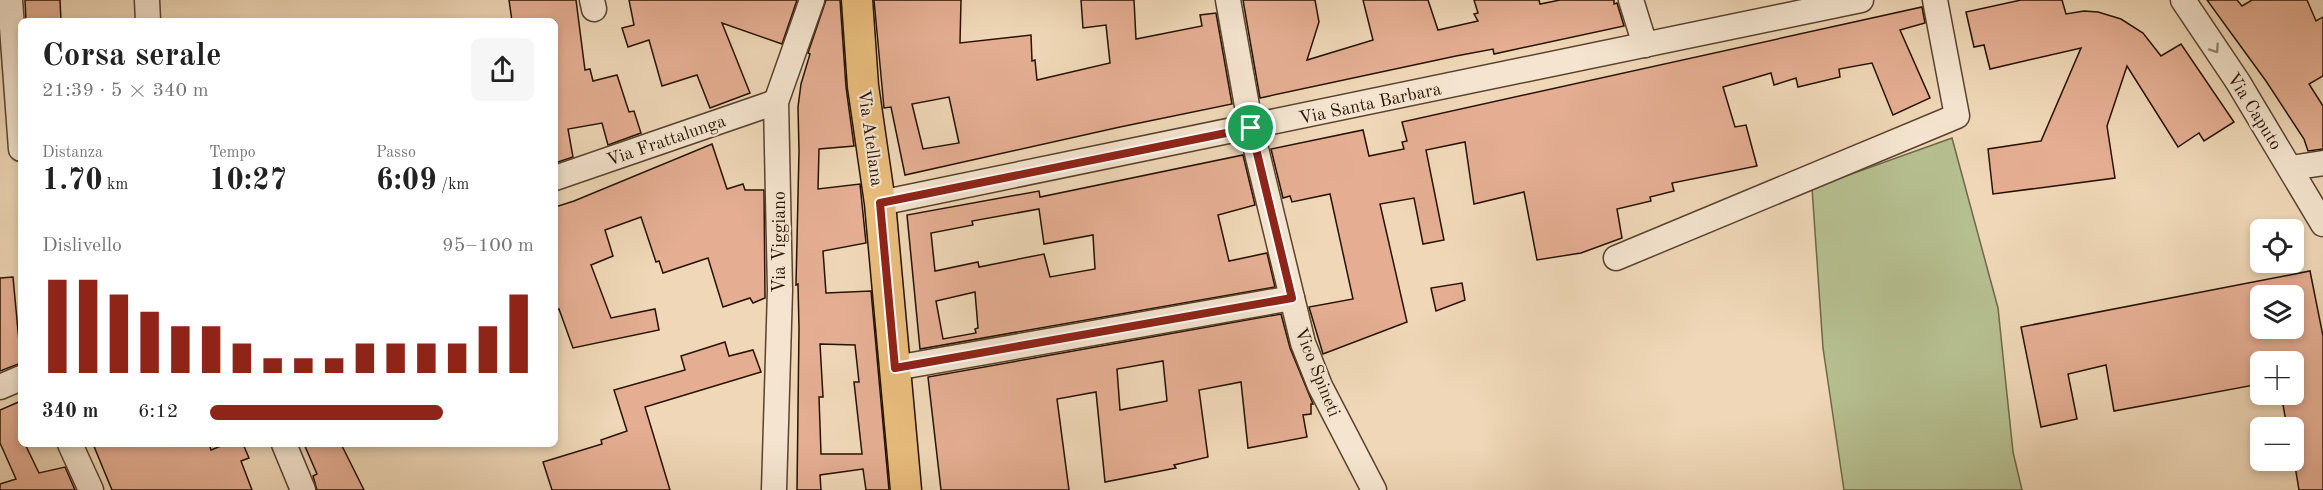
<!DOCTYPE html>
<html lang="it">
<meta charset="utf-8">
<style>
:root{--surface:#fff;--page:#f6f6f6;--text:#222;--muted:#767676;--accent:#8f2418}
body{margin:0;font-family:"Old Standard TT",serif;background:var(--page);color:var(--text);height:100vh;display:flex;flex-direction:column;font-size:22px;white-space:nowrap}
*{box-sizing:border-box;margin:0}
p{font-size:20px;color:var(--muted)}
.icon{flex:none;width:33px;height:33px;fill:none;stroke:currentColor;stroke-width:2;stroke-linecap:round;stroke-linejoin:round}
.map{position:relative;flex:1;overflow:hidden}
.drawer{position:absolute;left:18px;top:18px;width:540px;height:429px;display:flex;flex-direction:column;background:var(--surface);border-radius:9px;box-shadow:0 3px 9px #0003}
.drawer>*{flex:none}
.fabs{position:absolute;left:2250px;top:219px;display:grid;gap:12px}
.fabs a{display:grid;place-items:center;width:54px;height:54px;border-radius:9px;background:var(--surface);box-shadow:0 3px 9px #0003;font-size:30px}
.pin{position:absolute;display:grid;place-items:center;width:51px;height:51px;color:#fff;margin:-26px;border:3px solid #fff;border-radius:50%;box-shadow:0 2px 6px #0007}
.round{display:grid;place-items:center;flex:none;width:63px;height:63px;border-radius:9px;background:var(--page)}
.summary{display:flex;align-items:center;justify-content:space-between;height:102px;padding:0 24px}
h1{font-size:33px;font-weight:800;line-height:45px}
.metrics{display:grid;grid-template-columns:repeat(3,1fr);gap:9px;height:102px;padding:6px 24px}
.metrics div{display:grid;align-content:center}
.metrics b{font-size:30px;font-weight:800}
.metrics small{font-size:16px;font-weight:400}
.metrics p{font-size:16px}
.chart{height:168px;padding:12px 24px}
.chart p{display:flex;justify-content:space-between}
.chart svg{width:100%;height:108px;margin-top:6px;stroke:var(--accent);stroke-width:6}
ul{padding:0 24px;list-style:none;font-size:20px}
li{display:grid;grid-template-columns:96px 72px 1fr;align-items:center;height:45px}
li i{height:15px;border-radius:8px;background:var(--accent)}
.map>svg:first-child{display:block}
</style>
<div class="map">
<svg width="2323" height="490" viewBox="0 0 2323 490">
<rect width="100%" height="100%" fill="#efd7b7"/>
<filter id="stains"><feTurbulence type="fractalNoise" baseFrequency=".00333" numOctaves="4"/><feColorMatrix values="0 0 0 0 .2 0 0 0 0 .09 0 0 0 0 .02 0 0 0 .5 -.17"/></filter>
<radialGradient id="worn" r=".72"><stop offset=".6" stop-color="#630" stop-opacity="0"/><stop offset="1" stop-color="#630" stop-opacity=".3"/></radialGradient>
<!-- green -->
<polygon fill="#b6bf90" stroke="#6e6848" stroke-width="1.5" points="1952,138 1998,308 2013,452 2022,490 1844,490 1823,348 1812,188"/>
<!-- building -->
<g fill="#e5ae93" stroke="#261200" stroke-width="1.5" fill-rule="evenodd">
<polygon points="25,0 60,0 61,21 26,21"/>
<polygon points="509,0 576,0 585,70 590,69 593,81 617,75 629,112 634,111 641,133 608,145 602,123 568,129 573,157 555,163 555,21 512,21"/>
<polygon points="629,0 797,0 782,44 722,23 750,93 710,108 697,75 662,86 649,40 628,47 622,28 634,25"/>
<path d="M826,0H840L846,87L854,146L819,149L818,189L860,184L866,243L823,251L826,293L871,291L889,490H866L863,469L820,475L821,490H797L799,329L798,284L796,285L799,151L798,107L801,84L810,54L808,53ZM820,344L855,345L859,382H854L862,454H821L819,397H823Z"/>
<path d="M874,0H961L960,43L1031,35L1032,61L1035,60L1037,80L1110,63L1106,25L1083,28L1081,0H1134L1136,39L1202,26L1200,15L1216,13L1232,104L1120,127L905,175L891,107L884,108ZM949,97L959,143L923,149L912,104Z"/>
<polygon points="1243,0 1315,0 1319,22 1307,60 1373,40 1363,0 1428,0 1438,30 1478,21 1474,14 1478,13 1474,0 1539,0 1540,4 1560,0 1614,0 1614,4 1617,3 1624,26 1494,54 1493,49 1456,56 1260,98"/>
<polygon points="2021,0 2062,0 2066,14 2084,11 2098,12 2121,19 2143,33 2161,56 2181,44 2234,122 2204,141 2199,133 2178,147 2127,66 2107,126 2115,178 1993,194 1988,149 2041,141 2081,48 1990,69 1984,45 1974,47 1966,12"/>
<polygon points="2207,0 2237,0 2242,6 2252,0 2307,0 2316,21 2323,17 2323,76 2309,84 2323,106 2323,149 2308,151 2304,139 2266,81"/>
<polygon points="1922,7 1925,23 1900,30 1930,98 1893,115 1872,63 1839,69 1840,77 1798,87 1796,78 1774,85 1771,73 1723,87 1735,127 1746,125 1757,166 1672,183 1674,191 1650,197 1651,201 1617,209 1622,238 1581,253 1537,260 1524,192 1474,204 1465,142 1426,150 1444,240 1423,244 1414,198 1380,204 1407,322 1323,354 1309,307 1353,299 1330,194 1292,202 1290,196 1283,198 1271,149 1363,130 1369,156 1404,149 1402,142 1407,141 1402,122"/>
<polygon points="712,144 727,189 743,184 745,190 764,190 765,298 753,303 750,298 723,307 708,258 663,273 659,261 656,262 641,217 605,230 613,256 591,265 611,318 655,309 659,330 573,348 559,309 555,311 555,207 574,201"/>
<path d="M1243,155L1255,205L1218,215L1229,261L1267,253L1275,287L920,349L907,215L1039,191L1040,197ZM1039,209L1044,244L1093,235L1095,269L1050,277L1044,254L979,267L978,262L935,271L931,233L973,225L972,221ZM975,292L978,328L975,329L976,333L943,339L936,301Z"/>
<path d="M2310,271L2323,336V490H2299L2294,460V426L2287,427L2281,394H2294V362H2260V384L2114,411L2106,365L2068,374L2077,419L2041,427L2021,327ZM2260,296H2294V328H2260Z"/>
<polygon points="13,277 21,363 0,371 0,278"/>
<polygon points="1462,283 1465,300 1436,311 1431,288"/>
<path d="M1281,314L1290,348L1313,404H1311V414L1303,415L1307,437L1248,448L1241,382L1199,390L1208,457L1174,465L1176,468L1105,482L1096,392L1057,399L1069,490H941L928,377ZM1163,361L1167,401L1120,410L1117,369Z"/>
<polygon points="725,342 729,356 753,350 761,372 645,407 670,490 552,490 543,462 602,444 601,440 627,431 614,390 685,370 681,356"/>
<polygon points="21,401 21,444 25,444 39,473 65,467 75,490 0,490 0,484 16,479 0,443 0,410"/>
<polygon points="93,444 209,444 211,450 226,444 243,444 249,458 241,461 252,490 112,490"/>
<polygon points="304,444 341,444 364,490 317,490 313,476 317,474"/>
</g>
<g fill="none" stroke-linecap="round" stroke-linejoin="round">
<defs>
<g id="minor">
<polyline points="10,0 21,149"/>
<polyline points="147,0 148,21"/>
<polyline points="592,0 594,9"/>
<polyline points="1228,0 1251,128 1303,343 1320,386 1374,490"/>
<polyline points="1631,0 1645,45"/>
<polyline points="2183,0 2238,82 2323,224"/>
<polyline points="2291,168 2323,163"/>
<polyline points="555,178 776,102"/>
<polyline points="880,203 1861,0"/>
<polyline points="1616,258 1957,116 1935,0"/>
<polyline points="895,368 1292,298"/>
<polyline points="0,387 21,378"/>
<polyline points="70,444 91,490"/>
<polyline points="284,444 303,490"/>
<polyline points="774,490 780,290 776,102 812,0"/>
</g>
<polyline id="major" points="857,0 863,86 880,203 906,490"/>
</defs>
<!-- minor casing -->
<use href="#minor" stroke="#58432e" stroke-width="27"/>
<!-- major casing -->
<use href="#major" stroke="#261200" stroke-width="33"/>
<!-- minor -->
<use href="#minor" stroke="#f5e5d0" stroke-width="24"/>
<!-- major -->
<use href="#major" stroke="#e8bc7c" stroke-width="30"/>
</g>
<!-- one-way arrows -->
<defs><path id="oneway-chevron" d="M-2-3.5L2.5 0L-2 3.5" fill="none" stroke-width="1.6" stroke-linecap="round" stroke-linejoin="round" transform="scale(1.5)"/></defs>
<use stroke="#988672" href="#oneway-chevron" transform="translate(2215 49) rotate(56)"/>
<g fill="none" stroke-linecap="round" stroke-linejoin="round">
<defs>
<polygon id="route" points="1251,128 1292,298 895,368 880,203"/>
</defs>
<!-- route casing -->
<use href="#route" stroke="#fff" stroke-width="12"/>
<!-- route -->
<use href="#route" stroke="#8f2418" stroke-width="8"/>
</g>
<g text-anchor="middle" stroke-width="4.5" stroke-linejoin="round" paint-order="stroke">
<!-- street labels -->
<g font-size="18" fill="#261200" stroke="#f5e5d0">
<text transform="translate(1370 103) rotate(-12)" y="6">Via Santa Barbara</text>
<text transform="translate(2255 111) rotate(58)" y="6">Via Caputo</text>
<text transform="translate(871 138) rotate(82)" y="6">Via Atellana</text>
<text transform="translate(666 140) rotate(-19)" y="6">Via Frattalunga</text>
<text transform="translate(779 242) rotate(-90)" y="6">Via Viggiano</text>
<text transform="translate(1318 372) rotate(68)" y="6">Vico Spineti</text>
</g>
</g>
<rect width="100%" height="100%" filter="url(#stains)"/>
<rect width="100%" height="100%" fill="url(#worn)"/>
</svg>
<div class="fabs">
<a><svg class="icon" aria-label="locate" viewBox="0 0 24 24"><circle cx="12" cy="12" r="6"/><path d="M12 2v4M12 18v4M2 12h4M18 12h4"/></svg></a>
<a><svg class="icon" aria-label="layers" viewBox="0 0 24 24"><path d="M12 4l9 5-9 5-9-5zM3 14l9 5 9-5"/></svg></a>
<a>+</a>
<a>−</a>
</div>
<div class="pin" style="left:1251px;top:128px;background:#1e9e55"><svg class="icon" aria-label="arrive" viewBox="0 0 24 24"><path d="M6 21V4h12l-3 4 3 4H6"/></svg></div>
<section class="drawer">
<div class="summary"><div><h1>Corsa serale</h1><p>21:39 · 5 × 340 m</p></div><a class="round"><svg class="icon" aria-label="share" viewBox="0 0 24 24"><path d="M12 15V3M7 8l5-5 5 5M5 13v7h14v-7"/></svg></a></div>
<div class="metrics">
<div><p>Distanza</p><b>1.70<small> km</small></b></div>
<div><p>Tempo</p><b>10:27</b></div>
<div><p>Passo</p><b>6:09<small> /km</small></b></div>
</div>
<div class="chart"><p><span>Dislivello</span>95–100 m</p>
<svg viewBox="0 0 160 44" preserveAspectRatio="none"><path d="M5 44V6M15 44V6M25 44V12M35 44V19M45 44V25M55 44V25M65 44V32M75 44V38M85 44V38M95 44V38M105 44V32M115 44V32M125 44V32M135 44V32M145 44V25M155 44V12"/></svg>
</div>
<ul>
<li><b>340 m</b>6:12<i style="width:72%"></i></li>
</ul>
</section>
</div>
